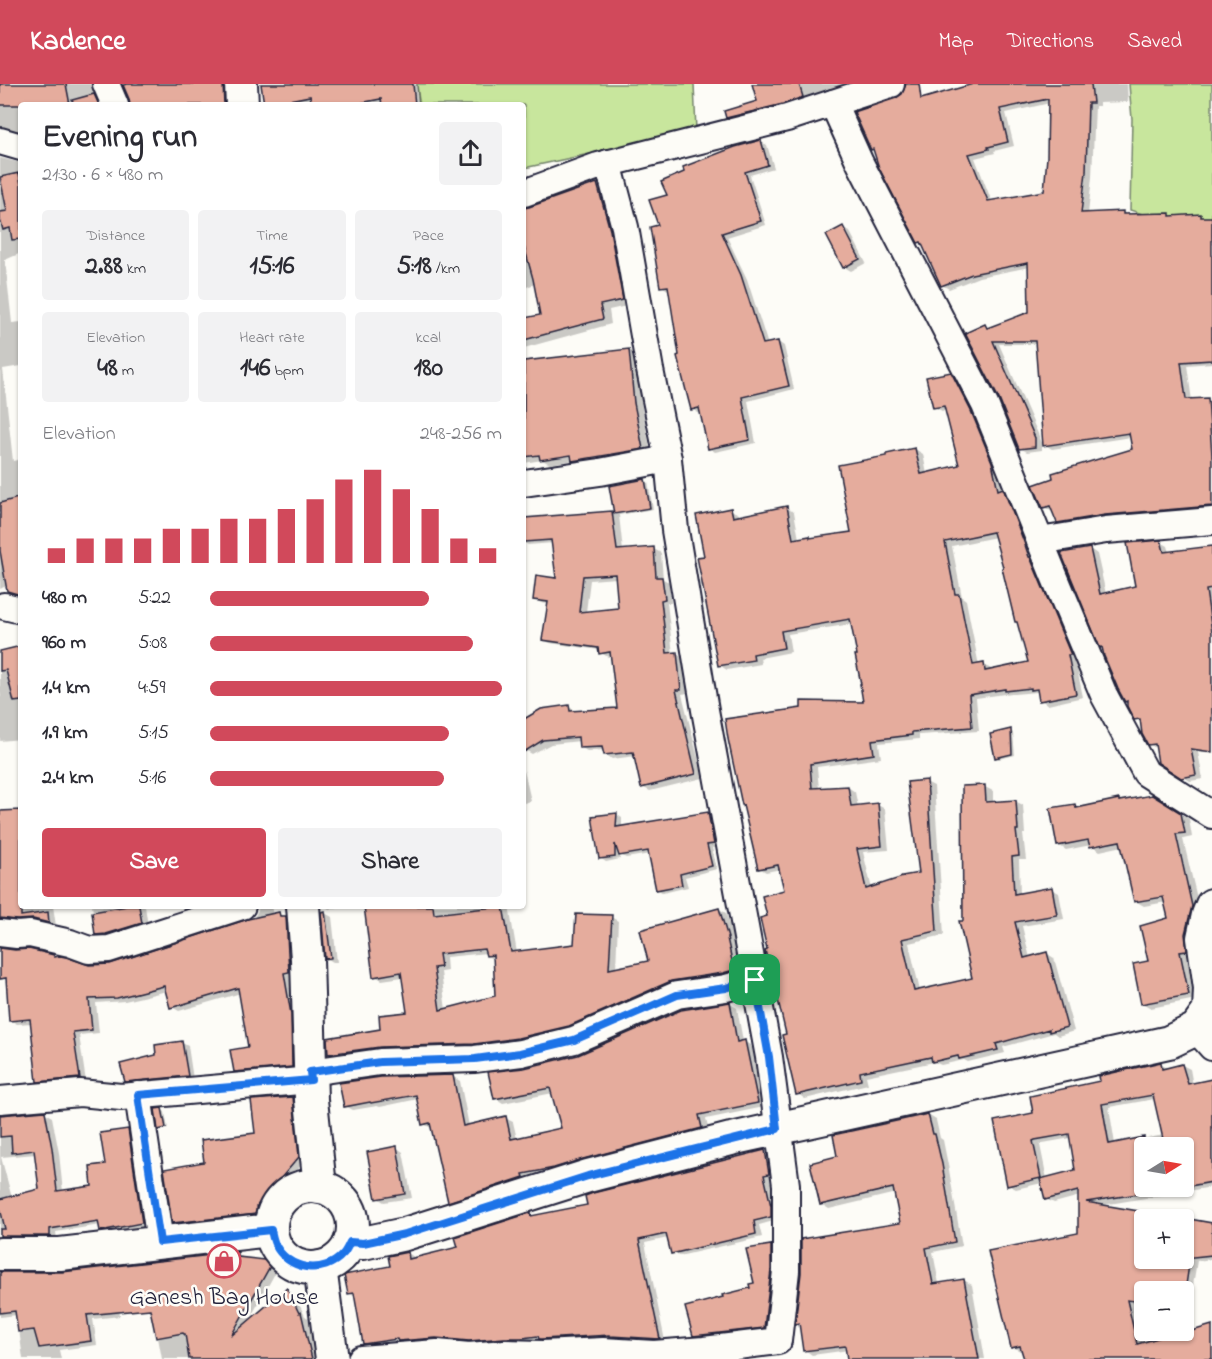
<!DOCTYPE html>
<meta charset="utf-8">
<style>
:root{--surface:#fff;--page:#f2f2f3;--text:#2b2b33;--muted:#7c7c81;--accent:#d1495b}
body{margin:0;font-family:"Indie Flower",sans-serif;background:var(--page);color:var(--text);height:100vh;display:flex;flex-direction:column;font-size:22px;white-space:nowrap}
*{box-sizing:border-box;margin:0}
p{font-size:20px;color:var(--muted)}
.icon{flex:none;width:33px;height:33px;fill:none;stroke:currentColor;stroke-width:2;stroke-linecap:round;stroke-linejoin:round}
.map{position:relative;flex:1;overflow:hidden}
.drawer{position:absolute;left:18px;top:18px;width:508px;height:807px;display:flex;flex-direction:column;background:var(--surface);border-radius:6px;box-shadow:0 2px 4px #0004}
.drawer>*{flex:none}
.needle{width:39px;rotate:79deg}
.controls{position:absolute;left:1134px;top:1053px;display:grid;gap:12px}
.controls a{display:grid;place-items:center;width:60px;height:60px;border-radius:6px;background:var(--surface);box-shadow:0 2px 4px #0004;font-size:30px}
.pin{position:absolute;display:grid;place-items:center;width:51px;height:51px;color:#fff;margin:-26px;border-radius:12px;box-shadow:0 3px 9px #0006}
.round{display:grid;place-items:center;flex:none;width:63px;height:63px;border-radius:6px;background:var(--page)}
.headline{display:flex;align-items:center;justify-content:space-between;height:102px;padding:0 24px}
h1{font-size:33px;font-weight:700;line-height:45px}
.metrics{display:grid;grid-template-columns:repeat(3,1fr);gap:9px;height:102px;padding:6px 24px}
.metrics div{display:grid;align-content:center;border-radius:6px;background:var(--page);text-align:center}
.metrics b{font-size:26px;font-weight:700}
.metrics small{font-size:16px;font-weight:400}
.metrics p{font-size:16px}
.chart{height:168px;padding:12px 24px}
.chart p{display:flex;justify-content:space-between}
.chart svg{width:100%;height:108px;margin-top:6px;stroke:var(--accent);stroke-width:6}
.button{display:flex;gap:12px;margin-top:auto;padding:12px 24px}
.button a{flex:1;height:69px;border-radius:6px;background:var(--accent);color:#fff;font-size:24px;font-weight:700;line-height:69px;text-align:center}
.button a+a{background:var(--page);color:var(--text)}
ul{padding:0 24px;list-style:none;font-size:20px}
li{display:grid;grid-template-columns:96px 72px 1fr;align-items:center;height:45px}
li i{height:15px;border-radius:8px;background:var(--accent)}
header{display:flex;align-items:center;gap:36px;box-sizing:border-box;height:84px;padding:0 30px;background:var(--accent);color:#fff}
header strong{font-size:28px}
nav{display:flex;gap:33px;margin-inline-start:auto;font-size:21px}
.map>svg:first-child{display:block}
</style>
<header>
<strong>Kadence</strong>
<nav><a>Map</a><a>Directions</a><a>Saved</a></nav>
</header>
<div class="map">
<svg width="1212" height="1275" viewBox="0 0 1212 1275">
<rect width="100%" height="100%" fill="#fdfcf7"/>
<filter id="ink" filterUnits="userSpaceOnUse"><feTurbulence type="fractalNoise" baseFrequency=".0167" numOctaves="2"/><feDisplacementMap in="SourceGraphic" scale="12" xChannelSelector="R" yChannelSelector="G"/><feConvolveMatrix kernelMatrix="1 2 1 2 8 2 1 2 1" color-interpolation-filters="sRGB"/></filter>
<g filter="url(#ink)">
<!-- green -->
<g fill="#c8e69d" stroke="#75846c" stroke-width="1.5">
<polygon points="417,0 694,0 696,47 524,84 524,21 419,21"/>
<polygon points="1129,0 1212,0 1212,152 1130,126 1132,35"/>
</g>
<!-- shadow -->
<g fill="#0003" fill-rule="evenodd">
<polygon points="0,0 99,0 103,21 21,21 21,48 12,46 3,46 0,48"/>
<polygon points="207,0 228,0 230,21 211,21"/>
<polygon points="265,0 417,0 421,21 313,21 312,16 285,21 268,21 266,20"/>
<polygon points="753,0 860,0 734,37 727,33 759,18"/>
<path d="M907,0H908L915,19L980,0H1127L1128,18L1099,19V22H1095L1092,93L1088,130L1122,128L1128,131H1169L1173,133L1200,132L1205,135L1212,134V279L1187,281L1192,317L1212,316V426L1065,442L1058,438L1054,426L1051,427L1044,423L1134,366L1131,353L1052,365L1045,361L1037,260H999L1042,359V366L1027,368L1020,364L985,242L990,244L1030,229V183L979,193L949,205L942,201L924,160L919,158L875,67L872,65L896,16L903,11ZM1050,19L1046,108L992,118L975,74L995,69L994,67L1014,62L1006,29Z"/>
<polygon points="761,58 767,61 774,84 750,91 766,141 727,153 747,195 768,261 778,258 784,262 794,305 748,317 756,359 715,368 709,364 701,328 698,329 692,325 680,273 670,206 668,206 661,202 660,142 669,112"/>
<polygon points="0,74 21,79 21,169 5,176 12,239 21,238 21,282 3,285 13,377 21,375 21,512 9,506 8,501 0,505"/>
<polygon points="597,100 606,105 631,221 609,226 611,240 524,264 524,236 542,232 535,200 524,204 524,125 529,125"/>
<polygon points="843,144 850,148 866,179 851,187 844,183"/>
<polygon points="629,266 637,271 642,324 651,369 582,381 574,376 550,380 542,376 524,379 524,279"/>
<path d="M951,289L958,294L979,333L999,384L1004,407L1010,410L1075,575L1083,613L1048,621L1041,616L1039,609L1037,608L1014,610L1012,609L976,614L979,647L919,651V655L879,659L881,674L817,683L819,705L848,703L855,708L858,723L878,721L885,725L889,766L863,768L872,805L920,790L926,698L934,702L944,851L909,859L920,907L974,895L964,838L985,703L993,707V719L1015,717L1023,721L1025,750H1023L1026,776H1019L1020,810L1052,805L1059,809L1064,835L1022,842L1030,874L1046,869L1054,874L1074,947L1058,952L1054,949L1003,963L1005,969L968,978L964,976L941,981L934,978L866,992L868,1000L805,1015L798,1010L788,952L769,866L768,833L786,807L781,785L766,788L759,784L745,721L865,620L858,572L852,540L788,550L791,568L760,574L761,580L727,586L719,581L705,473L731,426L739,430V433L786,424L794,428L799,455L810,454L813,456L853,449L888,373L915,365L923,370L927,390L961,382L947,326L942,327L934,323ZM996,453L1030,579L992,588L991,585L984,581L979,582L966,516L962,513L952,462Z"/>
<path d="M645,396L648,398L653,425L619,431L623,467L654,465L661,469L663,495L669,498L671,519H667L673,570H677L684,574L688,609L682,610L703,694L650,707L642,703L636,672L612,675L605,670L604,666L587,667L580,663V657L551,660L532,670L525,666L524,663V636L542,626L569,623L576,627L618,626L612,572L608,573L601,569L600,566L550,559L543,555L549,520L541,519L534,515L558,495L553,459L528,461L524,459V436L612,429L616,431L611,403ZM617,494L620,525L586,528L590,496Z"/>
<polygon points="1161,458 1168,462 1170,469 1212,464 1212,670 1198,668 1203,695 1190,697 1160,678 1157,665 1149,660 1142,638 1135,635 1128,618 1126,617 1119,604 1090,465 1097,470 1106,510 1136,504"/>
<polygon points="21,564 21,655 0,657 0,613 1,612 0,607 0,569"/>
<polygon points="1011,647 1013,649 1015,671 999,675 996,673"/>
<polygon points="524,686 531,717 524,719"/>
<polygon points="1161,717 1189,735 1192,753 1183,755 1200,827 1194,871 1187,872 1196,915 1151,924 1142,919 1149,878 1170,835 1166,818 1144,822 1135,817 1123,762 1100,767 1091,761 1066,766 1058,761 1075,722 1081,725 1121,718"/>
<polygon points="707,729 713,733 719,763 712,764 717,785 685,793 688,803 663,809 657,805 650,770 626,774 620,771 620,775 606,778 600,774 616,730 622,734 622,744"/>
<polygon points="0,774 21,780 21,822 53,822 56,842 41,838 25,839 10,837 3,833 0,804"/>
<polygon points="92,822 145,822 148,842 103,854 97,850"/>
<polygon points="258,822 271,822 273,831 278,830 293,837 296,892 291,893 298,935 299,986 242,991 235,987 250,964 241,909 179,927 172,923 167,907 125,917 96,919 99,949 79,951 86,998 45,1001 38,997 32,939 17,940 10,936 53,872 89,882 110,881 247,838 254,834 258,826"/>
<polygon points="325,822 345,822 329,825"/>
<path d="M365,822H509L517,869L576,861L611,833L618,837L616,885L650,878L719,825L726,829L734,858H733L740,890L577,945L526,957L482,963L336,973L329,969L382,946L409,929L403,893L382,896L375,892ZM487,869V872L494,876L496,913L446,926L441,888L447,887L446,873Z"/>
<polygon points="325,829 332,833 337,878 333,878 326,874"/>
<polygon points="730,920 737,924 743,957 752,962 764,1023 706,1035 709,1048 457,1121 449,1117 432,1044 423,1040 418,1015 380,1023 377,1022 353,1026 345,1022 452,992 460,997 469,1042 505,1034 513,1038 517,1055 562,1045 553,1009 503,1019 495,1014 525,985 578,972"/>
<polygon points="182,959 188,962 193,995 132,1000 126,997 158,972"/>
<path d="M1160,980L1169,985L1182,981L1190,985L1193,1001L1212,996V1103L1097,1122L1183,1136H1144V1174H1184V1136L1212,1140V1175L1197,1177L1189,1226L1184,1225V1208H1144V1220L1133,1219L1143,1260L1192,1246L1194,1248L1212,1242V1275H1025L1023,1267H1020L1013,1263L1080,1150V1112L1054,1119L1046,1115L1042,1099L1016,1105L1008,1101L1035,1030L1102,998ZM1155,1015L1164,1051L1115,1060L1109,1023ZM1071,1054L1077,1087L1047,1095L1040,1061L1043,1059ZM1144,1064H1184V1102H1144Z"/>
<polygon points="293,1014 299,1018 305,1077 262,1127 263,1133 180,1142 174,1138 206,1079 256,1050"/>
<polygon points="162,1026 165,1028 168,1045 163,1046 160,1045"/>
<path d="M45,1029L52,1033L59,1069L63,1108L93,1103L128,1046L135,1050L148,1142L108,1150L101,1146L100,1141L56,1148L57,1155H16L9,1151L7,1144L0,1146V1032ZM36,1070L40,1106L12,1114L1,1073Z"/>
<polygon points="928,1031 936,1036 940,1054 943,1056 949,1086 962,1162 933,1168 939,1200 964,1196 972,1201 985,1275 871,1275 901,1259 812,1271 805,1266 801,1242 797,1239 902,1140 896,1109 829,1125 821,1120 838,1074"/>
<polygon points="397,1064 403,1068 412,1114 384,1118 377,1114"/>
<polygon points="764,1068 771,1071 774,1093 770,1094 777,1127 777,1136 759,1141 762,1153 679,1172 672,1169 668,1154 645,1159 665,1257 618,1255 616,1254 549,1258 542,1255 529,1257 476,1260 443,1257 405,1260 401,1258 370,1263 364,1259 357,1214 349,1209 392,1183 408,1169 414,1173 414,1175 459,1164 530,1131 533,1133 589,1122"/>
<polygon points="771,1162 777,1166 770,1246 700,1255 694,1251 752,1205"/>
<polygon points="237,1170 244,1174 272,1178 279,1182 247,1240 287,1206 294,1210 305,1232 308,1234 318,1275 162,1275 153,1227 147,1224"/>
<polygon points="114,1189 120,1232 93,1235 97,1261 59,1266 61,1275 23,1275 17,1231 0,1233 0,1190"/>
</g>
<!-- building -->
<g fill="#e5ac9d" stroke="#22223b" stroke-width="1.5" fill-rule="evenodd">
<polygon points="0,0 66,0 70,21 0,21"/>
<polygon points="127,0 223,0 224,21 130,21 129,15 123,1"/>
<polygon points="261,0 413,0 415,21 382,21 381,15 350,21 312,21 310,12 264,21"/>
<polygon points="752,0 799,0 803,13 783,20 726,34 724,27 757,17"/>
<path d="M906,0H919L921,15L973,0H1091L1093,19H1088L1086,88L1081,129L1123,127V130L1170,129V132L1201,130V133H1212V276L1181,278L1186,315L1208,314L1212,371V422L1105,431L1057,439L1050,422L1043,424L1033,401L1053,394L1052,389L1132,365L1129,349L1043,362L1035,257H993L1035,354V363L1019,365L999,315L965,249L985,240L987,244L1029,228L1028,179L972,190L941,202L921,158L918,159L879,84L873,65L871,66L854,28L896,14L902,10ZM1048,15L1047,73L1044,107L988,117L969,70L989,65L988,63L1008,58L1000,25Z"/>
<polygon points="94,10 99,21 73,21 72,16"/>
<polygon points="761,56 768,81 745,88 761,137 722,149 741,191 763,260 778,257 789,302 742,313 750,356 708,365 699,324 691,326 677,272 679,271 668,202 660,203 650,143 658,141 649,116 667,111 661,98 684,88 683,83 735,63"/>
<polygon points="19,89 21,101 21,155 12,156 10,144 3,146 0,135 0,128 7,127 0,93"/>
<polygon points="597,99 610,146 623,216 600,221 603,235 524,256 524,234 540,231 533,195 524,162 524,124 529,123"/>
<polygon points="843,142 860,175 843,184 826,151"/>
<polygon points="629,265 634,319 643,365 572,377 571,371 540,376 539,371 524,373 524,277"/>
<path d="M951,288L971,327L992,378L998,406L1003,404L1024,458L1029,473H1030L1071,571H1068L1076,610L1039,617L1037,605L1031,606V604L1005,607V605L969,611L972,643L912,648V651L872,656L874,670L810,680L812,704L848,702L851,722L878,719L882,762L857,765L866,805L903,793L902,792L919,789L907,698L927,696L937,847L902,855L914,907L972,894L959,837H963L962,702L985,701L986,718L1016,716L1018,746H1016L1019,772L1012,773L1014,810L1052,803L1057,831L1015,838L1024,874L1047,868L1067,943L1049,948V945L996,960L998,966L959,975L958,972L932,978L931,973L860,988L861,996L796,1011L782,951L786,950L774,899H773L765,866L767,865L760,834L767,832L762,812L784,806L778,781L758,785L743,721H742L728,655L725,635L801,624V617L863,618L860,600H861L855,571H857L850,535L781,547L784,564L753,570L754,576L718,582L697,473L704,472L696,431L731,424L733,433L787,422L793,455L810,452V454L851,448L838,381L886,372V370L915,364L921,390L959,381L944,322L933,324L926,293ZM993,448L1003,483L1002,484L1015,538H1017L1028,578L985,587L984,579L973,581L959,510H955L945,458Z"/>
<polygon points="645,395 650,424 614,430 609,402"/>
<polygon points="21,413 21,511 7,507 0,467 0,419"/>
<path d="M612,427L617,466L654,463L656,493H662L665,515L661,516L667,569L677,568L681,606H676L696,690L641,704L633,668L604,671L602,663L579,664L578,653L543,656L524,668V635L541,625L569,621L570,627L617,624L610,568L599,570L598,564L542,556L548,518L533,516L536,491L556,494L551,456L524,458V434ZM615,490L618,524L579,528L583,492Z"/>
<polygon points="1161,456 1164,468 1212,462 1212,505 1206,506 1212,548 1212,668 1191,665 1196,691 1181,694 1158,679 1155,660 1148,661 1142,650 1140,635 1134,636 1127,622 1127,617 1125,618 1118,605 1104,572 1102,563 1100,564 1061,469 1090,464 1100,510 1135,502 1127,459"/>
<polygon points="21,562 21,617 14,618 6,586 0,587 0,567"/>
<polygon points="1011,645 1012,670 995,674 990,650"/>
<polygon points="1152,711 1181,729 1185,749 1176,750 1192,822 1185,850 1187,867 1180,868 1189,911 1141,920 1133,880 1148,877 1140,842 1168,834 1163,813 1134,818 1120,757 1090,763 1088,756 1057,762 1050,724 1075,720 1076,724 1119,715 1119,717"/>
<polygon points="21,726 21,832 48,828 49,839 33,835 17,836 0,834 0,727"/>
<polygon points="708,728 714,760 707,761 712,782 680,790 682,801 656,806 648,767 619,772 615,760 615,773 599,775 592,732 617,729 616,743"/>
<polygon points="127,822 139,822 142,839 106,850 95,851 92,828"/>
<path d="M364,822H394V824L414,822H433L434,830L503,822L511,868L574,860L576,830L612,831L609,885L648,877L640,846L719,824L728,854H727L734,886L723,889L671,897L569,942L518,954L474,960L380,963L328,970L327,954L380,945L379,931L407,928L401,888L373,893ZM484,865L486,872L493,871L495,912L440,926L434,884L441,883L439,870Z"/>
<polygon points="325,827 331,874 325,875 321,828"/>
<polygon points="279,828 280,832 286,832 289,888 284,889 291,930 292,983 234,988 230,966 248,963 238,904 170,924 164,902 117,914 89,915 92,946 73,948 80,994 37,998 30,935 9,937 6,894 0,895 0,864 15,866 29,865 54,871 54,873 60,872 66,873 89,881 110,880 248,835"/>
<polygon points="730,918 737,958 745,956 758,1019 699,1031 702,1044 583,1075 554,1084 523,1090 524,1093 448,1118 430,1039 422,1041 416,1011 371,1019 370,1018 344,1023 339,999 381,993 453,991 463,1042 506,1032 511,1055 561,1044 550,1004 494,1015 488,988 524,984 578,971 681,926"/>
<polygon points="182,957 188,992 125,998 120,980 156,971 155,961"/>
<polygon points="1161,978 1162,985 1182,980 1188,1000 1212,995 1212,1098 1184,1103 1184,1064 1165,1064 1153,1011 1102,1020 1109,1060 1144,1053 1144,1109 1086,1118 1144,1128 1144,1174 1190,1174 1185,1208 1144,1208 1144,1218 1127,1216 1137,1260 1192,1244 1192,1247 1212,1241 1212,1275 1024,1275 1020,1262 1011,1264 988,1167 1078,1149 1078,1107 1045,1116 1040,1095 1075,1086 1069,1050 1035,1056 1033,1057 1041,1094 1007,1102 994,1037 1033,1029 1030,1012 1100,997 1099,992"/>
<polygon points="293,1013 299,1073 256,1123 257,1130 172,1139 164,1085 204,1078 201,1056 255,1049 251,1016"/>
<polygon points="162,1024 166,1044 158,1046 155,1025"/>
<polygon points="45,1027 52,1064 57,1107 92,1102 90,1082 105,1080 100,1049 128,1045 142,1139 100,1147 98,1137 50,1145 50,1152 0,1152 0,1145 5,1145 0,1124 0,1115 39,1105 34,1066 12,1069 11,1052 0,1053 0,1031"/>
<polygon points="928,1030 933,1050 935,1050 942,1080 955,1158 926,1164 933,1200 964,1195 979,1275 847,1275 845,1262 803,1267 799,1239 795,1240 801,1189 801,1155 900,1139 893,1104 820,1121 810,1079 837,1072 833,1051"/>
<polygon points="397,1062 405,1110 376,1115 367,1068"/>
<polygon points="765,1066 769,1090 764,1091 771,1122 771,1133 754,1137 756,1150 671,1170 666,1150 639,1156 660,1255 610,1252 610,1251 542,1255 539,1255 538,1252 522,1254 504,1254 469,1257 436,1254 398,1257 397,1255 363,1260 354,1209 348,1210 344,1191 390,1182 388,1172 408,1168 409,1175 458,1163 455,1153 530,1129 531,1132 587,1121 585,1112 593,1109"/>
<polygon points="1184,1134 1212,1139 1212,1171 1184,1174"/>
<polygon points="771,1161 771,1186 764,1244 693,1252 685,1223 723,1213 722,1211 750,1204 749,1200 754,1199 746,1165"/>
<polygon points="238,1168 238,1173 273,1177 231,1252 287,1204 299,1229 301,1228 312,1275 189,1275 185,1250 184,1250 183,1249 156,1254 150,1225 87,1231 91,1257 39,1264 34,1246 18,1248 15,1227 0,1229 0,1188 62,1188"/>
</g>
<g fill="none" stroke-linecap="round" stroke-linejoin="round">
<defs>
<g id="minor">
<polyline points="106,0 115,21"/>
<polyline points="833,19 860,79 985,321 1053,489 1104,611 1146,689 1212,731"/>
<polyline points="0,57 21,63"/>
<polyline points="524,109 598,82 787,34 891,0"/>
<polyline points="524,399 600,388 668,375"/>
<polyline points="1040,457 1106,446 1212,437"/>
<polyline points="4,522 21,526"/>
<polyline points="0,849 17,851 30,850 70,859 89,866 109,865 242,822"/>
<polyline points="1196,945 1212,963"/>
<polyline points="310,988 380,978 475,975 521,969 574,956 677,911 726,904 755,896"/>
<polyline points="138,1011 160,1158"/>
<polyline points="0,1016 80,1009 121,1013 311,996"/>
<polyline points="361,1275 437,1269 469,1272 505,1269 542,1270 603,1267 654,1270 704,1266 778,1257 786,1187 786,1101 769,973 705,626 675,446 668,375 650,286 625,143 608,79"/>
</g>
<g id="major">
<polyline points="241,0 242,21"/>
<polyline points="303,822 307,875 311,1016 320,1103"/>
<circle cx="312" cy="1143" r="41"/>
<polyline points="350,1158 363,1159 405,1150 588,1092 731,1055 1169,958 1196,945 1209,927 1210,904 1203,854 1208,831 1212,821"/>
<polyline points="0,1170 60,1170 271,1146"/>
<polyline points="320,1183 332,1275"/>
</g>
</defs>
<!-- minor casing -->
<use href="#minor" stroke="#22223b" stroke-width="30"/>
<!-- major casing -->
<use href="#major" stroke="#22223b" stroke-width="36"/>
<!-- minor -->
<use href="#minor" stroke="#fdfcf7" stroke-width="26"/>
<!-- major -->
<use href="#major" stroke="#fdfcf7" stroke-width="32"/>
</g>
</g>
<g fill="none" stroke-linecap="round" stroke-linejoin="round" filter="url(#ink)">
<defs>
<path id="route" d="M755,896L769,973L777,1045L588,1092L405,1150L363,1159L350,1158C348,1162 346,1167 343,1170C324,1192 287,1186 275,1160C273,1156 272,1150 271,1146L160,1158L138,1011L311,996L310,988L380,978L475,975L520,969L574,956L677,911L726,904Z"/>
</defs>
<!-- route casing -->
<use href="#route" stroke="#fff" stroke-width="12"/>
<!-- route -->
<use href="#route" stroke="#1a73e8" stroke-width="8"/>
</g>
<!-- icons -->
<defs>
<symbol id="shop-ring" viewBox="-11 -11 22 22"><circle r="9.5" fill="#fdfcf7" stroke="#d1495b" stroke-width="1.5"/><path d="M-5-2.5h2.3a2.7 3.5 0 0 1 5.4 0H5L5.5 6h-11ZM-1.5-2.5h3a1.5 2.3 0 0 0-3 0Z" fill="#d1495b"/></symbol>
</defs>
<g fill-rule="evenodd">
<use href="#shop-ring" x="205" y="1158" width="38" height="38"/>
</g>
<g text-anchor="middle" stroke-width="5" stroke-linejoin="round" paint-order="stroke">
<!-- poi labels -->
<g font-size="24" fill="#22223b" stroke="#fdfcf7">
<text x="224" y="1220">Ganesh Bag House</text>
</g>
</g>
</svg>
<div class="controls">
<a><svg class="needle" viewBox="-14 -14 28 28"><path d="M0-13l5 13h-10z" fill="#e53935"/><path d="M0 13l5-13h-10z" fill="#7c7c81"/></svg></a>
<a>+</a>
<a>−</a>
</div>
<div class="pin" style="left:755px;top:896px;background:#1e9e55"><svg class="icon" aria-label="arrive" viewBox="0 0 24 24"><path d="M6 21V4h12l-3 4 3 4H6"/></svg></div>
<section class="drawer">
<div class="headline"><div><h1>Evening run</h1><p>21:30 · 6 × 480 m</p></div><a class="round"><svg class="icon" aria-label="share" viewBox="0 0 24 24"><path d="M12 15V3M7 8l5-5 5 5M5 13v7h14v-7"/></svg></a></div>
<div class="metrics">
<div><p>Distance</p><b>2.88<small> km</small></b></div>
<div><p>Time</p><b>15:16</b></div>
<div><p>Pace</p><b>5:18<small> /km</small></b></div>
</div>
<div class="metrics">
<div><p>Elevation</p><b>48<small> m</small></b></div>
<div><p>Heart rate</p><b>146<small> bpm</small></b></div>
<div><p>kcal</p><b>180</b></div>
</div>
<div class="chart"><p><span>Elevation</span>248–256 m</p>
<svg viewBox="0 0 160 44" preserveAspectRatio="none"><path d="M5 44V38M15 44V34M25 44V34M35 44V34M45 44V30M55 44V30M65 44V26M75 44V26M85 44V22M95 44V18M105 44V10M115 44V6M125 44V14M135 44V22M145 44V34M155 44V38"/></svg>
</div>
<ul>
<li><b>480 m</b>5:22<i style="width:75%"></i></li>
<li><b>960 m</b>5:08<i style="width:90%"></i></li>
<li><b>1.4 km</b>4:59<i style="width:100%"></i></li>
<li><b>1.9 km</b>5:15<i style="width:82%"></i></li>
<li><b>2.4 km</b>5:16<i style="width:80%"></i></li>
</ul>
<div class="button"><a>Save</a><a>Share</a></div>
</section>
</div>
